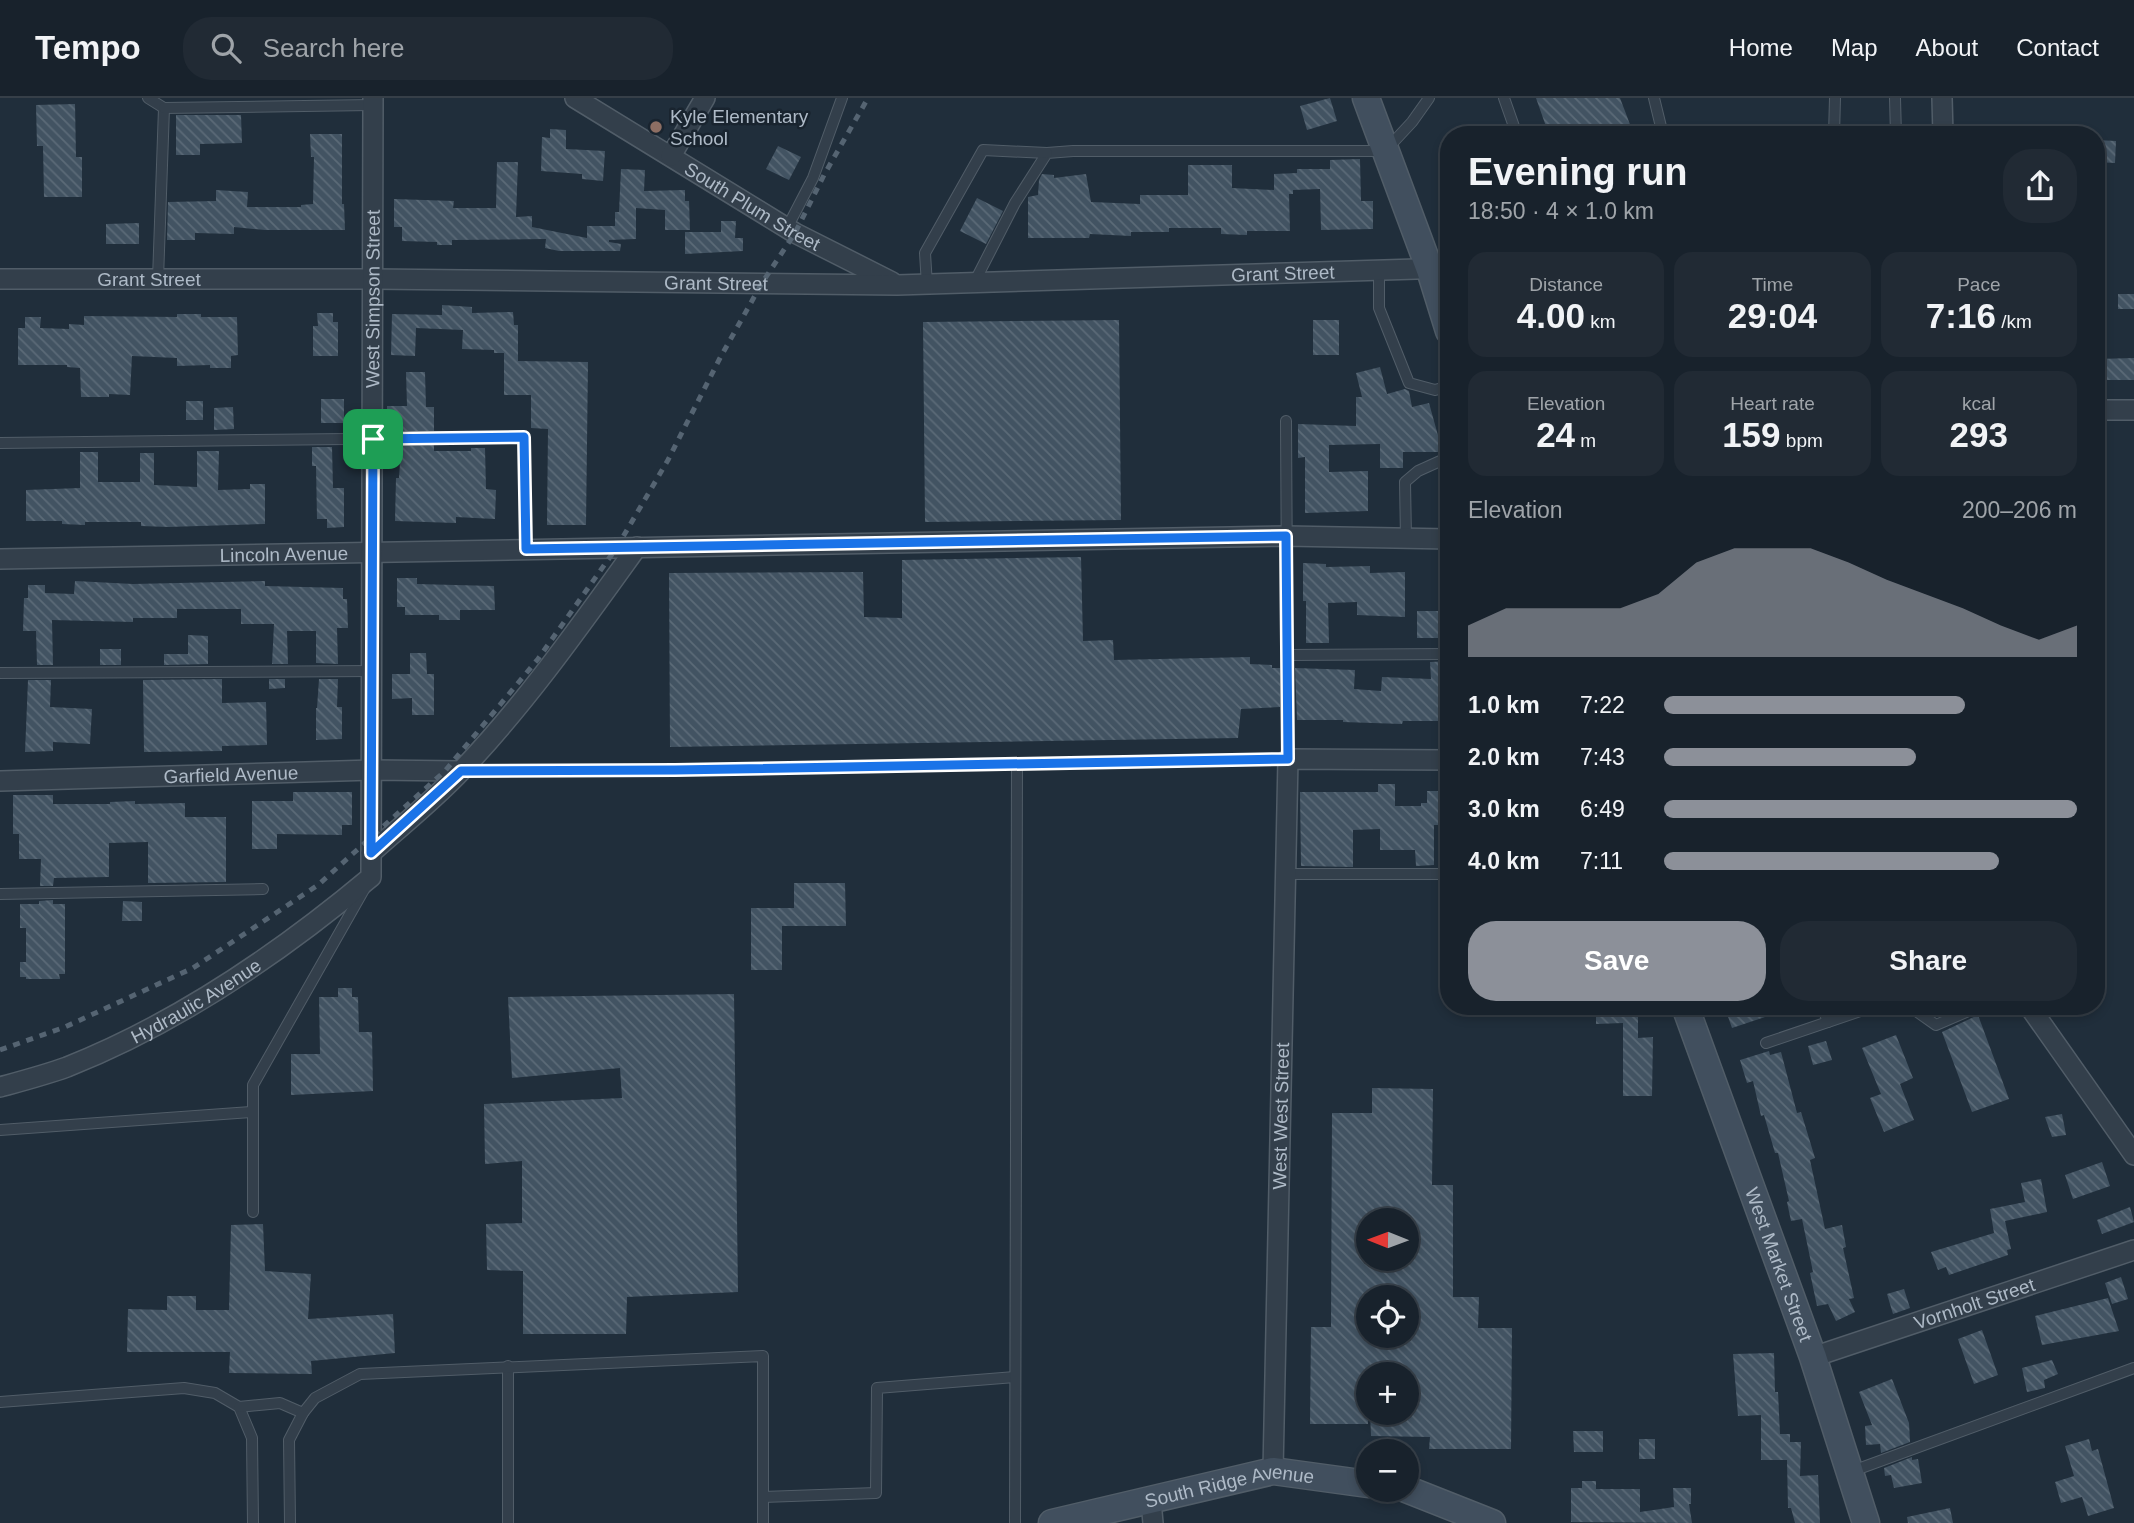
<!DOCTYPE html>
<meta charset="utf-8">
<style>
:root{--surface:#18222c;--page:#212a34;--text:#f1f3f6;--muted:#9fa4a9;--line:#363f48;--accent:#8c9099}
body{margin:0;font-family:Arial,sans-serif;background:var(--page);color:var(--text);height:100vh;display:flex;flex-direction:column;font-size:26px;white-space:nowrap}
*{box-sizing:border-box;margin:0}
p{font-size:23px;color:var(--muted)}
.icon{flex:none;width:38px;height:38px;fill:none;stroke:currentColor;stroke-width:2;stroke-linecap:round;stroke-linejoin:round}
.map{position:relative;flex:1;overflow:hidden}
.panel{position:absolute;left:1440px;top:28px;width:665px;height:889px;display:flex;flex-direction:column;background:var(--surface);border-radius:28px;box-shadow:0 4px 10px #0003,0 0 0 2px var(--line)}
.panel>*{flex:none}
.needle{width:46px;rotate:271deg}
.buttons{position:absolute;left:1356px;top:1110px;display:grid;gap:14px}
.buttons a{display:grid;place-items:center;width:63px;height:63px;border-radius:50%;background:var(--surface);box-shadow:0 4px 10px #0003,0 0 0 2px var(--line);font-size:35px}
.pin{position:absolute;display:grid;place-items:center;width:60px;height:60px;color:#fff;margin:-30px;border-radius:14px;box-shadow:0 4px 10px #0006}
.round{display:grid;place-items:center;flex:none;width:74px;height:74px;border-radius:28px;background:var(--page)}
.summary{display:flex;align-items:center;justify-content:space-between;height:119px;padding:0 28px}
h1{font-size:38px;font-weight:800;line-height:52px}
.metrics{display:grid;grid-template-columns:repeat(3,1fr);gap:10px;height:119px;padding:7px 28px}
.metrics div{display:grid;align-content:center;border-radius:18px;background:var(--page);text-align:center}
.metrics b{font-size:35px;font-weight:800}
.metrics small{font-size:19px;font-weight:400}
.metrics p{font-size:19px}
.chart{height:196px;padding:14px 28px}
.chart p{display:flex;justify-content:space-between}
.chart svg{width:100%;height:126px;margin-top:7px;fill:var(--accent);opacity:.7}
.button{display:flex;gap:14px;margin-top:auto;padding:14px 28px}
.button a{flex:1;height:80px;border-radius:28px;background:var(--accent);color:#fff;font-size:28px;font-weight:800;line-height:80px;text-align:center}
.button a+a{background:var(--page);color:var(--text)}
ul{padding:0 28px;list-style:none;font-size:23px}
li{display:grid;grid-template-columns:112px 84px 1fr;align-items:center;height:52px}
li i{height:18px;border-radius:9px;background:var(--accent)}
header{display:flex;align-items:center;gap:42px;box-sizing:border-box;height:98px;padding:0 35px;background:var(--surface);border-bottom:2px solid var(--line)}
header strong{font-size:33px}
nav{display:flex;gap:38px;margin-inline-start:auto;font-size:24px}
.search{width:490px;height:63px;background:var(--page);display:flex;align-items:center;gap:18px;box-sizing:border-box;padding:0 24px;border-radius:28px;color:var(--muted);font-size:26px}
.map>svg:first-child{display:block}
</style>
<header>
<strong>Tempo</strong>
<div class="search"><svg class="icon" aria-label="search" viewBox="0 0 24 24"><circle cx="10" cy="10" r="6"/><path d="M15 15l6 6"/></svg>Search here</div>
<nav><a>Home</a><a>Map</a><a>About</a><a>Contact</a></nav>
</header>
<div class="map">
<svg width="2134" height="1425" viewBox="0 0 2134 1425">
<defs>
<pattern id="building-back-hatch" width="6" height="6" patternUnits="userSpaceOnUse" patternTransform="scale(1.75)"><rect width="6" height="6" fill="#425362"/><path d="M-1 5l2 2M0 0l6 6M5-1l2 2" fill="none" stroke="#5b6a77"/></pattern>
</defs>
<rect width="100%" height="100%" fill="#202e3b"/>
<!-- building -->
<g fill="url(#building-back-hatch)" fill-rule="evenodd">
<polygon points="1330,0 1337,23 1307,32 1300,8"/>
<polygon points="1536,0 1620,0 1634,37 1549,37"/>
<polygon points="75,6 76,59 82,59 82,99 44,99 43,48 37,48 36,7"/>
<polygon points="176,17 241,17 242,45 200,46 200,57 176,57"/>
<polygon points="550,31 566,32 566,51 605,53 603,83 582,81 582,76 541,73 542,39 550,40"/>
<polygon points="310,36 342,36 342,106 344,106 345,132 265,132 234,129 234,136 195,135 195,142 167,142 168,104 216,103 216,92 248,94 247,109 301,109 301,107 313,106 314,59 311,59"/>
<polygon points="2096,42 2116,43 2115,65 2096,64"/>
<polygon points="778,48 801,59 789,82 766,71"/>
<polygon points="1360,61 1361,103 1373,103 1373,131 1321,132 1320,91 1293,92 1293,96 1289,96 1290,133 1247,133 1247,137 1221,136 1221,130 1169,130 1169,134 1131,134 1131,138 1090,136 1089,140 1028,140 1028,99 1038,97 1039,82 1042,76 1054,77 1054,80 1086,76 1091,104 1140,106 1140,97 1188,97 1188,67 1232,67 1232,90 1274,92 1274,76 1297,75 1297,71 1330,71 1330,62"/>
<polygon points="497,64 518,64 516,119 532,118 532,129 587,140 587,128 615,128 615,114 619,114 621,71 645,72 644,93 685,92 685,103 689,103 690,132 665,132 665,112 636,110 636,141 609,142 609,144 621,146 620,153 559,153 545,150 546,141 452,142 452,147 437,147 437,144 402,143 402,129 394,129 394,101 454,103 453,110 496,110"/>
<polygon points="977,100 1003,113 986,146 960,133"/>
<polygon points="721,123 736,123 735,140 743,140 743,153 685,156 685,134 721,134"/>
<polygon points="139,125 139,146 106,146 106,126"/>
<rect x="2118" y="196" width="16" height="15"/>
<polygon points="442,207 472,209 472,215 513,214 514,227 518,227 518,263 588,264 586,427 547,427 548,331 531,330 531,297 504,297 504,255 494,255 494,252 462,251 463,232 416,230 415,258 391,257 392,216 442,217"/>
<polygon points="317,215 333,215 333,224 338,224 338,258 313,258 313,228 318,228"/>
<polygon points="177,216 201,216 201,219 237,219 238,257 231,258 231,270 210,270 210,267 177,268 177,260 132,258 130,297 109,296 109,299 81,299 80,270 67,269 67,267 18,267 18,230 25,230 25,219 41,219 40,230 69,231 69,226 84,227 84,218 177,219"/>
<polygon points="1119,222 1121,422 925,424 923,224"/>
<rect x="1313" y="222" width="26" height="35"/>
<polygon points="2134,260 2134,282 2096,282 2096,261"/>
<polygon points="1380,269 1387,296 1405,291 1409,293 1412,309 1429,305 1439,341 1439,354 1403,354 1403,370 1380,370 1380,346 1329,347 1329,374 1368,373 1368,413 1305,415 1305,359 1298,360 1298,326 1356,328 1356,299 1362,299 1356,275"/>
<polygon points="406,274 425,274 426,309 434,309 434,333 387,333 387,308 407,308"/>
<rect x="321" y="301" width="23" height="24"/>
<rect x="186" y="303" width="17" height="19"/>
<polygon points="233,309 234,331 214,332 214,310"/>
<polygon points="434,347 434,353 471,353 471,350 485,350 486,391 496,392 495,421 456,419 456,425 395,423 396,380 399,380 401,348"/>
<polygon points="312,349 332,349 333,390 344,390 344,429 327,430 327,421 317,421 316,368 312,368"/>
<polygon points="197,353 219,353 218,392 250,391 250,386 265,386 265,426 168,429 141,428 141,424 85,424 85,427 62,426 62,423 26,423 26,392 80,390 80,354 98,354 98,384 140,384 140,355 154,355 154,387 197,389"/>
<polygon points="1081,459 1083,543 1113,542 1114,562 1250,559 1250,566 1272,567 1272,570 1280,570 1280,609 1241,611 1238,640 670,649 669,475 863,474 864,519 902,520 902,462"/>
<polygon points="1303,465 1326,466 1326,469 1370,468 1370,475 1405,474 1405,519 1357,517 1357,504 1328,505 1329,545 1306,545 1306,503 1303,503"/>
<polygon points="397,480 417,480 417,486 494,488 495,512 460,512 460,522 439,522 439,517 405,517 405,509 397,509"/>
<polygon points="75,483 133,486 265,483 265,488 343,490 343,501 347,501 348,530 337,530 338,566 316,565 316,533 287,533 288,566 272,566 274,526 241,526 241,511 177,511 177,520 133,520 133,524 52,522 53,567 37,567 36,533 23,533 24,500 28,500 28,487 45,487 45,495 74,496"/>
<rect x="1417" y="513" width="21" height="27"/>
<polygon points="188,537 208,538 208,566 164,567 164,556 188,556"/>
<rect x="100" y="551" width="21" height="16"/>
<polygon points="410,555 426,555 427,576 434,576 434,617 412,617 412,600 392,601 392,576 410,576"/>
<polygon points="1449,563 1449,583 1443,583 1443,623 1403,623 1402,626 1343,624 1343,622 1297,622 1295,570 1355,572 1354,591 1381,593 1382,579 1431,581 1430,564"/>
<polygon points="222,581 222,605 266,604 267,647 222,648 222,653 144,654 143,582"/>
<polygon points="269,581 285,581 285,590 269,591"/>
<polygon points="319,581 338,581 337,609 342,609 342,641 316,642 316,610 317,610"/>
<polygon points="28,582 51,582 50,609 92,611 90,646 53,644 53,653 25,654"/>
<polygon points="1378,686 1395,686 1395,708 1421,708 1421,705 1427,705 1427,693 1442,693 1442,727 1434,727 1434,767 1416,768 1415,752 1380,752 1380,731 1353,732 1353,769 1301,768 1300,694 1378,694"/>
<polygon points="293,694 352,694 352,727 342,727 342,737 277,736 277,751 252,751 252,703 293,703"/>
<polygon points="13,697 53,697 53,706 110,706 110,704 135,703 135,706 185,705 185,719 226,719 226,784 148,785 148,744 109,745 109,779 54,780 53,788 40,788 41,761 19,761 19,736 13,736"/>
<polygon points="794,785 845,785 846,828 782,828 782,872 751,872 751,810 794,810"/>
<polygon points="53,802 53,806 65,806 65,876 59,876 60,881 26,881 26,879 20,879 20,864 26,864 26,830 20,830 20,806 39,806 39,803"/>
<polygon points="123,803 142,804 142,823 122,823"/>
<polygon points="338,890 352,890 352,899 358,899 359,934 372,934 373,993 291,997 291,956 320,956 319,899 338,899"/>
<polygon points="734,896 738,1194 627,1199 626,1236 523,1236 523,1173 487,1172 486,1126 522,1125 522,1063 485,1066 484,1006 622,1000 620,970 512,980 508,899"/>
<polygon points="1596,908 1638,908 1638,940 1653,939 1652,998 1623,998 1623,925 1596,926"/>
<polygon points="1740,908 1788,908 1789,911 1732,930 1726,913"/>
<polygon points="1978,917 2009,1001 1972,1014 1942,934"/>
<polygon points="1896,937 1913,980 1900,986 1914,1022 1884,1034 1870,1000 1881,996 1862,950"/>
<polygon points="1826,943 1832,962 1813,967 1808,948"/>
<polygon points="1769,953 1770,957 1781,954 1797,1015 1801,1014 1815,1060 1810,1062 1825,1131 1842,1127 1846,1149 1843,1150 1854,1200 1849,1201 1855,1214 1836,1223 1828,1206 1817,1208 1810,1175 1813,1174 1802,1121 1791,1123 1787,1104 1789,1103 1778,1055 1775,1055 1764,1017 1761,1018 1753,983 1747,985 1740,962"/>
<path d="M1372,990L1433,991L1432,1087H1453V1199H1479L1478,1230H1512L1511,1351H1429L1430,1339L1371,1338L1370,1314H1407V1276H1368V1326H1310L1311,1229H1331L1332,1015H1372ZM1368,1122H1407V1160H1368ZM1368,1199H1407V1237H1368Z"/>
<polygon points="2062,1016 2066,1037 2052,1039 2045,1019"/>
<polygon points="2102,1064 2110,1088 2073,1101 2065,1077"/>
<polygon points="2041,1081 2047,1114 2005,1123 2011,1151 2007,1152 2008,1157 1949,1177 1946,1169 1938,1172 1931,1154 1994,1135 1990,1111 2025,1104 2021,1085"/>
<polygon points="2130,1109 2134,1124 2102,1136 2097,1122"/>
<polygon points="263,1126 265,1173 311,1176 308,1221 393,1216 395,1255 311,1263 312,1276 229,1275 230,1254 127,1254 128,1211 167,1212 167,1198 196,1198 196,1212 229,1212 231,1127"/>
<polygon points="2121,1179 2128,1201 2112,1206 2105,1185"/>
<polygon points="1904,1191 1910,1210 1893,1216 1887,1196"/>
<polygon points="2108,1200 2119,1233 2042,1247 2035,1218"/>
<polygon points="1982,1232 1998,1277 1974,1286 1958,1241"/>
<polygon points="1774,1255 1775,1294 1778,1294 1780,1336 1790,1336 1790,1344 1801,1344 1800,1378 1818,1377 1820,1425 1795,1425 1791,1410 1788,1410 1787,1362 1761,1362 1761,1317 1738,1318 1733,1256"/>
<polygon points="2052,1262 2058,1276 2044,1282 2045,1290 2027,1294 2022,1270"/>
<polygon points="1892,1281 1909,1325 1910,1344 1881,1355 1880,1346 1866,1347 1865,1328 1872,1327 1859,1294"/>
<polygon points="1573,1333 1603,1333 1603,1354 1574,1354"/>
<rect x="1639" y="1341" width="16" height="20"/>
<polygon points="2089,1341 2092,1353 2098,1351 2114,1410 2088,1418 2082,1399 2061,1405 2055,1384 2074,1378 2065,1348"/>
<polygon points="1912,1359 1912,1362 1918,1361 1922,1385 1894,1390 1891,1377 1885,1378 1884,1370"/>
<polygon points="1582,1383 1596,1383 1596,1391 1640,1391 1640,1414 1674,1409 1673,1390 1691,1390 1691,1406 1689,1406 1692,1425 1571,1424 1571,1390 1582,1390"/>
<polygon points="1950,1410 1953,1425 1908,1425 1907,1419"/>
</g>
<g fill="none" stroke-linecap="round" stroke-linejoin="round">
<defs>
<g id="lane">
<polyline points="148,0 164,10 158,181"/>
<polyline points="1504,0 1517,37"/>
<polyline points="1654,0 1663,37"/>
<polyline points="1895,0 1896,37"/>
<polyline points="164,10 372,7"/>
<polyline points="1834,37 1835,0"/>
<polyline points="787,130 813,80 842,0"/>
<polyline points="1379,174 1379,210 1409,285 1435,292 1449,288"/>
<polyline points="974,185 1015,105 1047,55 1073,53 1385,53 1412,24 1429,0"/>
<polyline points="927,187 925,155 983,52 1047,55"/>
<polyline points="0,345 524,339 526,451"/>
<polyline points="1406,440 1405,384 1418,373 1449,359"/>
<polyline points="1287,557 1449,556"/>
<polyline points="0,575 373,573"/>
<polyline points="462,673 675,672 1288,661 1286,323"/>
<polyline points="1286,776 1449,776"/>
<polyline points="0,796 263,791"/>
<polyline points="1822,908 1828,924"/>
<polyline points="1909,908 1936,927 1980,908"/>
<polyline points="2012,908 2032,913"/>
<polyline points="1766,945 1875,908"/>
<polyline points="0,1032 251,1014"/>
<polyline points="253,1114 253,987 366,788"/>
<polyline points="508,1268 508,1425"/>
<polyline points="0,1304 184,1290 215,1295 239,1309 252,1340 253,1425"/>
<polyline points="239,1309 280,1305 303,1315"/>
<polyline points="1850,1374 2134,1270"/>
<polyline points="763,1399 876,1395 877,1290 1015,1279"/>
<polyline points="290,1425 289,1342 303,1315 315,1300 360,1276 763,1258 763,1425"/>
<polyline points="1015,1425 1017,666"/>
</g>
<g id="street">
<path id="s1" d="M575,0L795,135L892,184"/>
<polyline points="1942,0 1943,37"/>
<polyline points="671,58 705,0"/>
<path id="s2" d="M0,181H374L897,187L1449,170"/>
<polyline points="2096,312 2134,312"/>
<path id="s3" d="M0,461L1286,438L1449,441"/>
<path id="s4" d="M0,683L373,672L461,673"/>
<path d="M371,755C401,728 434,702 462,672C526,605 583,524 637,449"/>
<polyline points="2029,908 2134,1057"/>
<path id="s5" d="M0,989C22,983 45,977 67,969C178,925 279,856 371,779L373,0"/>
<path id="s6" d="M1813,1259L2134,1152"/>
<path id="s7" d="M1273,1373L1288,661L1449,662"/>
<polyline points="1151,1403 1153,1425"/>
</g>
<g id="secondary">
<polyline points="1366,0 1430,172 1449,233"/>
<path id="s8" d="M1685,908L1813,1259L1866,1425"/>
<polyline points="1406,1391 1492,1425"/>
<path id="s9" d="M1052,1425L1273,1373L1368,1386"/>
</g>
</defs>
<!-- lane casing -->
<use href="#lane" stroke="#515d68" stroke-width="12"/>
<!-- street casing -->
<use href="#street" stroke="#515d68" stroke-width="22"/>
<!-- secondary casing -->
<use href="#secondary" stroke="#515d68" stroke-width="29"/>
<!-- lane -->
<use href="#lane" stroke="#333f4b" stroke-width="10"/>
<!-- street -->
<use href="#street" stroke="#333f4b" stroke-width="19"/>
<!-- secondary -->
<use href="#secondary" stroke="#414f5e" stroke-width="26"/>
<!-- rail -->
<polyline stroke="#556472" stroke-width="5" stroke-dasharray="7 7" stroke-linecap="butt" points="0,952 65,929 193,870 318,787 445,673 538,561 617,449 668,362 720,260 762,185 795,135 824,77 868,0"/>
</g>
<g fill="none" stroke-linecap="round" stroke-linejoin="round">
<defs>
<polygon id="route" points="524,339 526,451 1286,438 1288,661 675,672 461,673 371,755 373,341"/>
</defs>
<!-- route casing -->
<use href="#route" stroke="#fff" stroke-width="14"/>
<!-- route -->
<use href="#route" stroke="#1a73e8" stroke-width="9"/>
</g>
<!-- markers -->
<circle fill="#8d6e63" stroke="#19242f" stroke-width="2.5" cx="656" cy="29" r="7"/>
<g text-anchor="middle" stroke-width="5" stroke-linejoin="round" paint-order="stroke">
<!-- poi labels -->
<g font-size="19" fill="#aebac7" stroke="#19242f" text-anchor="start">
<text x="670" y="25">Kyle Elementary<tspan x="670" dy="22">School</tspan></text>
</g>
<!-- street labels -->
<g font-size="19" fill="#aebac7" stroke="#19242f">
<text dy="7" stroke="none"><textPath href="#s1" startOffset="208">South Plum Street</textPath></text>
<text dy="7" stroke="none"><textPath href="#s2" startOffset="1283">Grant Street</textPath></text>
<text dy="7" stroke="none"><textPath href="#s2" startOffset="149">Grant Street</textPath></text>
<text dy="7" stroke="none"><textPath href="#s2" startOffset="716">Grant Street</textPath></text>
<text dy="7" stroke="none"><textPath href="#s5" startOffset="1008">West Simpson Street</textPath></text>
<text dy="7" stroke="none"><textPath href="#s3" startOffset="284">Lincoln Avenue</textPath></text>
<text dy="7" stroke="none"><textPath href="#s4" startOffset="231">Garfield Avenue</textPath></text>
<text dy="7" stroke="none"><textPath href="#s5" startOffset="215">Hydraulic Avenue</textPath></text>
<text dy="7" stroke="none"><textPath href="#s7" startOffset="355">West West Street</textPath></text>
<text dy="7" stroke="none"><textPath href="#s8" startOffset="275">West Market Street</textPath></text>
<text dy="7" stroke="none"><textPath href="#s6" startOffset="170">Vornholt Street</textPath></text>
<text dy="7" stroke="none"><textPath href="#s9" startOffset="182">South Ridge Avenue</textPath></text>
</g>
</g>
</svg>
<div class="buttons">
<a><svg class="needle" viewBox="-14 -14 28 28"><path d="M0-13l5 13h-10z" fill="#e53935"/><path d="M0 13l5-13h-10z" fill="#9fa4a9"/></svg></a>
<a><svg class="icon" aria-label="locate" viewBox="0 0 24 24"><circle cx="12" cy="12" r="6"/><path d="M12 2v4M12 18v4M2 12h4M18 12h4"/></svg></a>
<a>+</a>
<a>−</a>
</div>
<div class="pin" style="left:373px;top:341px;background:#1e9e55"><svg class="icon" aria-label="arrive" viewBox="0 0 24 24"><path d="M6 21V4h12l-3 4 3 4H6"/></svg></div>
<section class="panel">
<div class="summary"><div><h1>Evening run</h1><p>18:50 · 4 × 1.0 km</p></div><a class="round"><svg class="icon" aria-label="share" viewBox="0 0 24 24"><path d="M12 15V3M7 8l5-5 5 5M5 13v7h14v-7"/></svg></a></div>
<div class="metrics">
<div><p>Distance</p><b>4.00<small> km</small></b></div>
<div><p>Time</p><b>29:04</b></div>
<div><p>Pace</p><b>7:16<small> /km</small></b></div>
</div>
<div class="metrics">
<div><p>Elevation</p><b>24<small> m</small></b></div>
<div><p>Heart rate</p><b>159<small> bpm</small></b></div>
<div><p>kcal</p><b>293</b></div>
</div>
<div class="chart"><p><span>Elevation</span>200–206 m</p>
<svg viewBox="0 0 160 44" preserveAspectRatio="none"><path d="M0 44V33L10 27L20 27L30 27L40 27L50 22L60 11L70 6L80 6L90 6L100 11L110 17L120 22L130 27L140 33L150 38L160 33V44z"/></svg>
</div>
<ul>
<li><b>1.0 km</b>7:22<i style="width:73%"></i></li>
<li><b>2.0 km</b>7:43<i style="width:61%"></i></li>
<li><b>3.0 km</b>6:49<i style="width:100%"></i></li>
<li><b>4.0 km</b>7:11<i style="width:81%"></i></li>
</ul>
<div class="button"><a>Save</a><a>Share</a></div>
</section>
</div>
